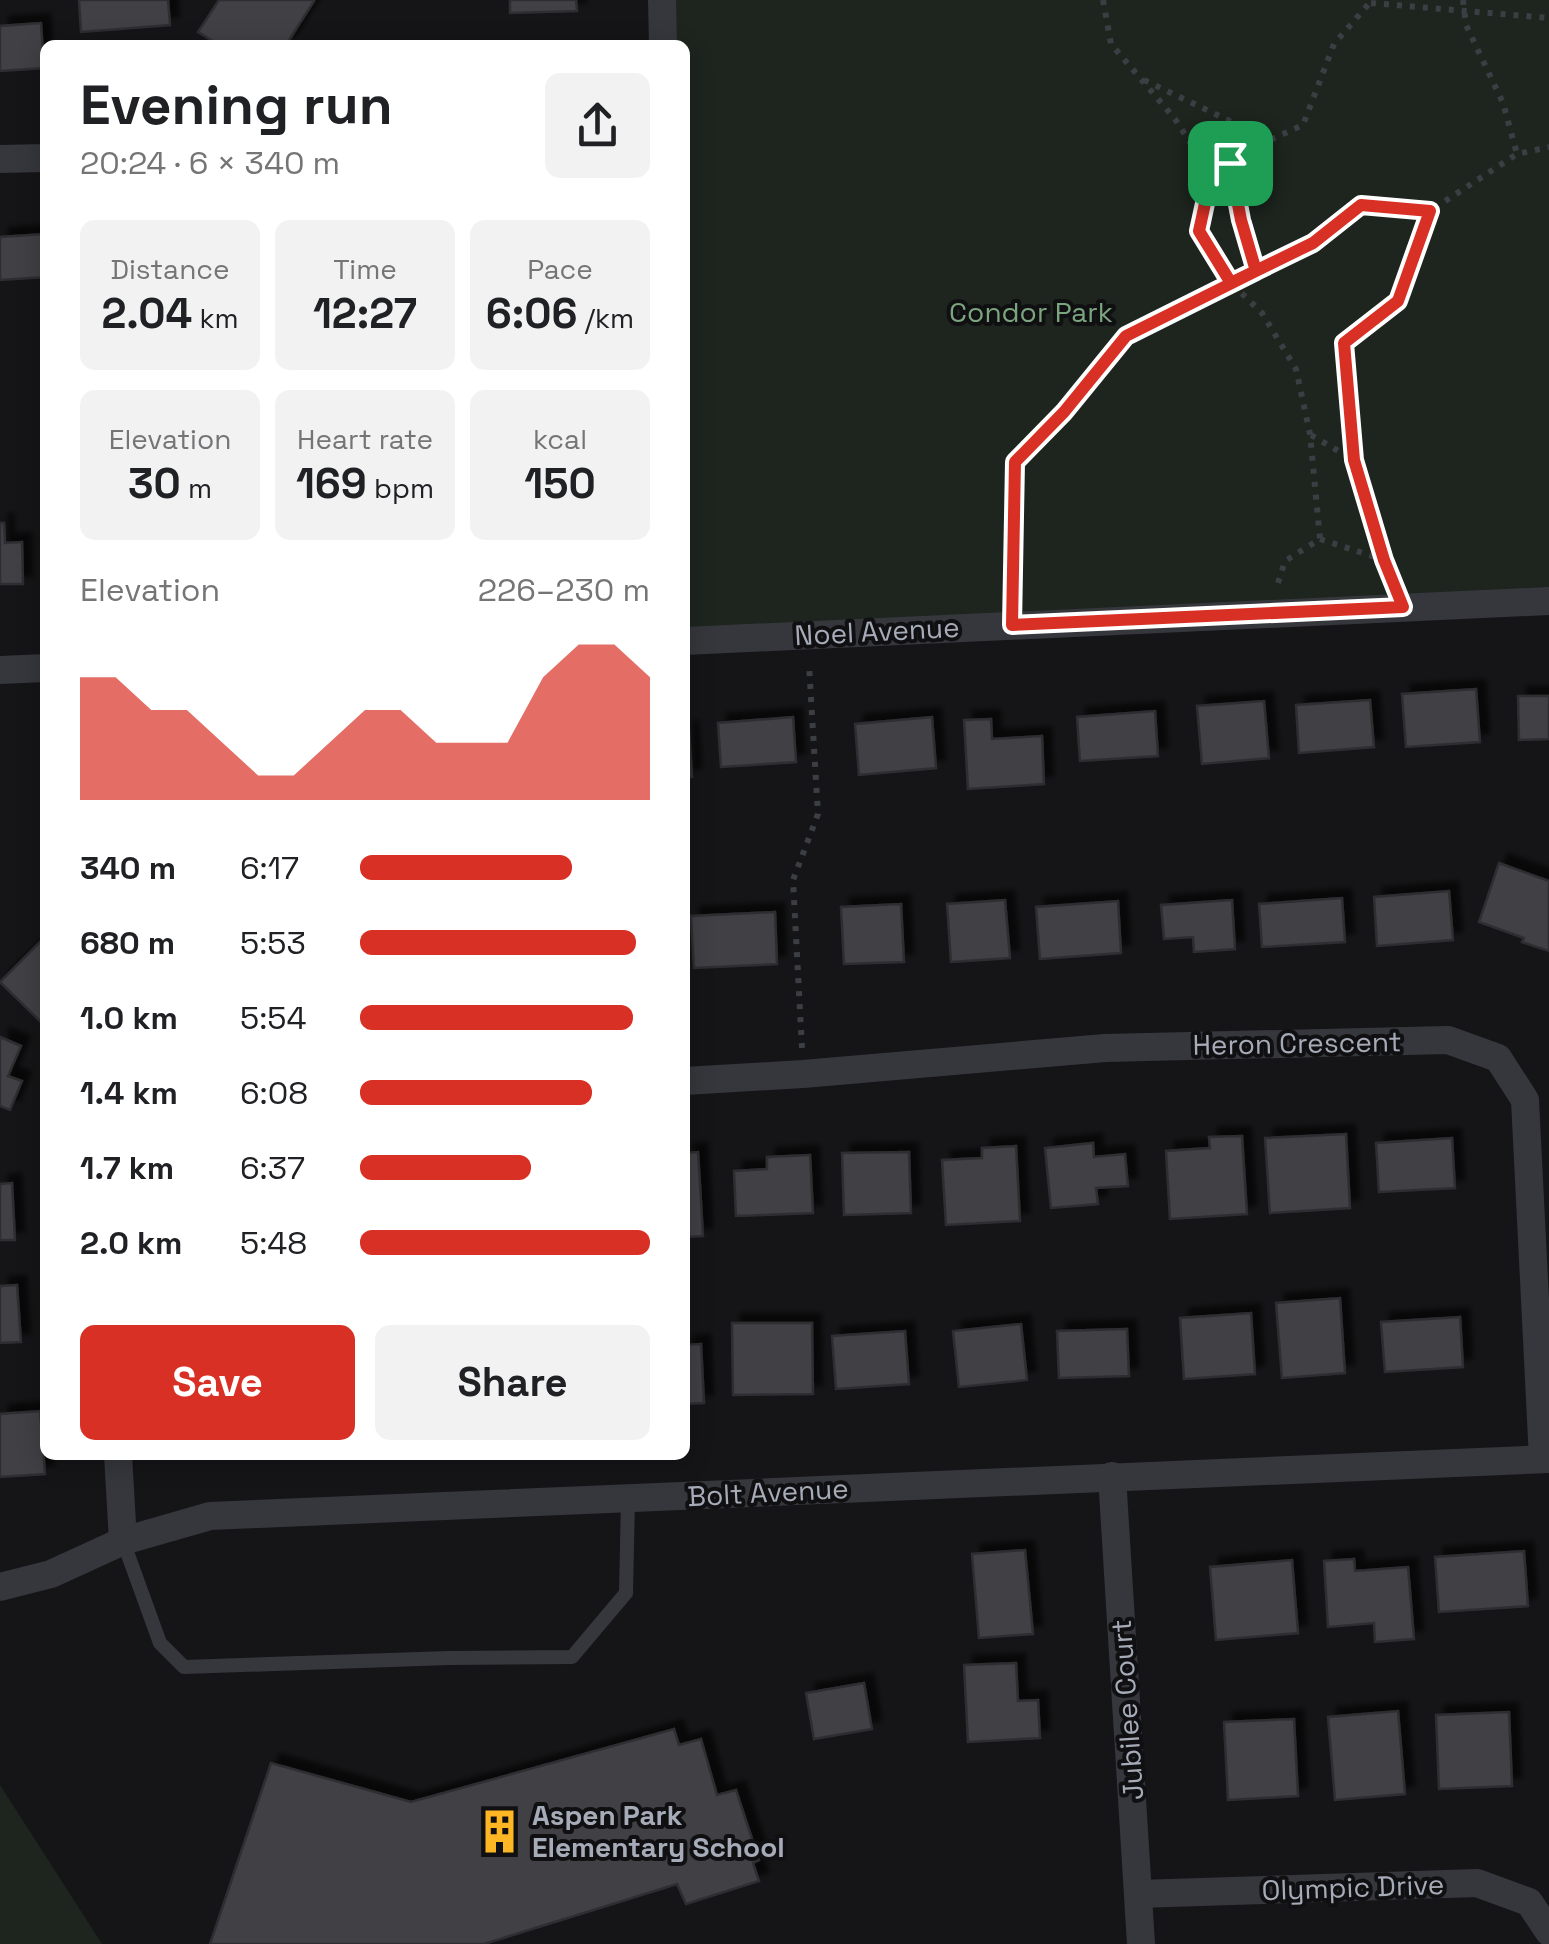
<!DOCTYPE html>
<meta charset="utf-8">
<style>
:root{--surface:#fff;--page:#f2f2f2;--text:#202124;--muted:#757577;--accent:#d93025}
body{margin:0;font-family:"Space Grotesk",sans-serif;background:var(--page);color:var(--text);height:100vh;display:flex;flex-direction:column;font-size:38px;white-space:nowrap}
*{box-sizing:border-box;margin:0}
p{font-size:32px;color:var(--muted)}
.icon{flex:none;width:55px;height:55px;fill:none;stroke:currentColor;stroke-width:2;stroke-linecap:round;stroke-linejoin:round}
.map{position:relative;flex:1;overflow:hidden}
.details{position:absolute;left:40px;top:40px;width:650px;height:1420px;display:flex;flex-direction:column;background:var(--surface);border-radius:15px;box-shadow:0 5px 25px #0003}
.details>*{flex:none}
.pin{position:absolute;display:grid;place-items:center;width:85px;height:85px;color:#fff;margin:-42px;border-radius:20px;box-shadow:0 5px 15px #0006}
.round{display:grid;place-items:center;flex:none;width:105px;height:105px;border-radius:15px;background:var(--page)}
.headline{display:flex;align-items:center;justify-content:space-between;height:170px;padding:0 40px}
h1{font-size:55px;font-weight:700;line-height:75px}
.stats{display:grid;grid-template-columns:repeat(3,1fr);gap:15px;height:170px;padding:10px 40px}
.stats div{display:grid;align-content:center;border-radius:15px;background:var(--page);text-align:center}
.stats b{font-size:42px;font-weight:700}
.stats small{font-size:28px;font-weight:400}
.stats p{font-size:28px}
.chart{height:280px;padding:20px 40px}
.chart p{display:flex;justify-content:space-between}
.chart svg{width:100%;height:180px;margin-top:10px;fill:var(--accent);opacity:.7}
.action{display:flex;gap:20px;margin-top:auto;padding:20px 40px}
.action a{flex:1;height:115px;border-radius:15px;background:var(--accent);color:#fff;font-size:40px;font-weight:700;line-height:115px;text-align:center}
.action a+a{background:var(--page);color:var(--text)}
ul{padding:0 40px;list-style:none;font-size:32px}
li{display:grid;grid-template-columns:160px 120px 1fr;align-items:center;height:75px}
li i{height:25px;border-radius:12px;background:var(--accent)}
.map>svg:first-child{display:block}
</style>
<div class="map">
<svg width="1549" height="1944" viewBox="0 0 1549 1944">
<defs>
<filter id="shadow"><feDropShadow dx="9" dy="-9" stdDeviation="2.5" flood-color="#0009"/></filter>
</defs>
<rect width="100%" height="100%" fill="#151517"/>
<!-- green -->
<g fill="#1d251e">
<polygon points="662,0 1549,0 1549,601 685,641 685,45 663,45"/>
<polygon points="0,1785 102,1944 0,1944"/>
</g>
<!-- building -->
<g fill="#3f4044" stroke="#2f2f33" stroke-width="2.5" filter="url(#shadow)">
<polygon points="79,0 168,0 170,25 81,32"/>
<polygon points="219,0 312,0 314,1 286,45 219,45 198,32"/>
<polygon points="510,0 576,0 577,11 510,13"/>
<polygon points="41,23 44,68 0,71 0,26"/>
<polygon points="45,234 45,277 0,280 0,237"/>
<polygon points="0,523 4,523 5,543 22,542 23,584 0,584"/>
<polygon points="1476,689 1480,742 1406,747 1402,694"/>
<polygon points="1518,696 1549,696 1549,739 1519,740"/>
<polygon points="1370,700 1374,747 1299,753 1296,705"/>
<polygon points="1264,701 1269,758 1202,764 1197,706"/>
<polygon points="1155,711 1158,756 1080,761 1077,717"/>
<polygon points="793,717 796,762 721,767 718,723"/>
<polygon points="932,717 936,768 859,775 855,724"/>
<polygon points="991,719 992,739 1042,736 1044,784 968,789 964,720"/>
<polygon points="689,730 692,777 685,778 685,731"/>
<polygon points="1499,863 1549,881 1549,951 1522,942 1524,938 1479,922"/>
<polygon points="1449,891 1453,940 1377,946 1374,897"/>
<polygon points="1342,898 1345,942 1262,947 1259,904"/>
<polygon points="1005,900 1010,958 951,962 947,904"/>
<polygon points="1232,900 1235,949 1194,952 1193,937 1164,939 1161,905"/>
<polygon points="1118,901 1121,953 1040,959 1036,907"/>
<polygon points="901,904 904,962 844,964 841,907"/>
<polygon points="775,912 777,964 694,968 691,916"/>
<polygon points="45,937 45,1026 0,982"/>
<polygon points="0,1037 21,1046 8,1076 22,1081 10,1110 0,1106"/>
<polygon points="1346,1134 1350,1208 1270,1213 1265,1138"/>
<polygon points="1242,1136 1247,1214 1170,1219 1166,1151 1210,1148 1209,1137"/>
<polygon points="1452,1138 1455,1188 1379,1192 1376,1143"/>
<polygon points="1093,1143 1094,1157 1125,1154 1128,1186 1096,1188 1098,1204 1051,1208 1045,1148"/>
<polygon points="1016,1146 1020,1221 946,1225 942,1160 982,1158 982,1148"/>
<polygon points="698,1152 703,1236 685,1237 685,1153"/>
<polygon points="909,1152 911,1213 844,1215 842,1153"/>
<polygon points="810,1155 813,1213 736,1216 734,1171 767,1169 767,1157"/>
<polygon points="12,1183 15,1240 0,1240 0,1184"/>
<polygon points="17,1285 21,1342 0,1343 0,1286"/>
<polygon points="1340,1298 1345,1373 1282,1378 1276,1303"/>
<polygon points="1251,1313 1255,1374 1184,1379 1180,1318"/>
<polygon points="1460,1317 1463,1367 1385,1372 1381,1322"/>
<polygon points="732,1323 812,1323 813,1394 733,1395"/>
<polygon points="1021,1324 1027,1380 959,1387 953,1331"/>
<polygon points="1127,1329 1129,1376 1059,1378 1057,1331"/>
<polygon points="905,1331 909,1384 836,1389 832,1336"/>
<polygon points="701,1344 704,1403 685,1404 685,1345"/>
<polygon points="40,1411 45,1474 0,1477 0,1414"/>
<polygon points="1025,1550 1033,1634 979,1638 972,1554"/>
<polygon points="1524,1551 1528,1606 1439,1612 1435,1557"/>
<polygon points="1354,1559 1355,1571 1408,1567 1414,1639 1375,1642 1374,1623 1328,1627 1324,1561"/>
<polygon points="1292,1560 1298,1633 1216,1640 1210,1567"/>
<polygon points="1016,1663 1018,1701 1038,1700 1040,1738 968,1742 964,1665"/>
<polygon points="864,1683 872,1729 814,1739 806,1693"/>
<polygon points="1398,1711 1405,1794 1335,1800 1328,1717"/>
<polygon points="1509,1712 1512,1786 1439,1789 1436,1715"/>
<polygon points="1294,1719 1298,1796 1228,1800 1224,1722"/>
<polygon points="674,1729 679,1745 701,1739 717,1795 736,1790 759,1860 753,1863 759,1881 686,1904 677,1884 484,1944 210,1944 271,1763 411,1802"/>
</g>
<g fill="none" stroke-linecap="round" stroke-linejoin="round">
<!-- path -->
<g stroke="#3b3e43" stroke-width="6" stroke-dasharray="5 8" stroke-linecap="butt">
<polyline points="1103,0 1111,44 1175,119 1211,175"/>
<polyline points="1463,0 1466,25 1503,103 1517,154"/>
<polyline points="1371,3 1549,18"/>
<polyline points="1144,80 1232,122 1252,148"/>
<polyline points="1230,163 1241,220 1256,271"/>
<polyline points="1311,435 1354,460"/>
<polyline points="1320,539 1384,560"/>
<polyline points="1393,581 1354,460 1344,343 1398,301 1430,211"/>
<polyline points="1278,583 1285,561 1320,539 1310,434 1296,369 1262,313 1231,283 1199,231 1211,175 1252,148 1303,125 1334,44 1372,0"/>
<polyline points="1012,599 1015,461 1064,412 1126,336 1313,243 1361,205 1430,211 1517,154 1549,147"/>
<polyline points="802,1048 793,880 818,814 809,665"/>
</g>
<!-- service -->
<polyline stroke="#36373c" stroke-width="14" points="123,1541 160,1643 184,1667 449,1658 572,1657 626,1593 628,1498"/>
<!-- minor -->
<g stroke="#36373c" stroke-width="28">
<polyline points="662,0 663,45"/>
<polyline points="0,159 45,158"/>
<polyline points="685,641 1549,601"/>
<polyline points="0,670 45,668"/>
<polyline points="685,1081 803,1074 1105,1048 1448,1040 1498,1058 1525,1100 1543,1459"/>
<polyline points="118,1455 123,1541"/>
<polyline points="1112,1476 1141,1944"/>
<polyline points="0,1587 51,1574 123,1541 210,1516 1549,1459"/>
<polyline points="1138,1894 1477,1883 1529,1902 1549,1932"/>
</g>
</g>
<g fill="none" stroke-linecap="round" stroke-linejoin="round">
<defs>
<polyline id="route" points="1230,163 1241,220 1256,271 1126,336 1064,412 1015,462 1012,625 1403,607 1384,560 1354,460 1344,343 1398,301 1430,211 1361,205 1313,243 1231,283 1199,231 1211,176 1230,163"/>
</defs>
<!-- route casing -->
<use href="#route" stroke="#fff" stroke-width="20"/>
<!-- route -->
<use href="#route" stroke="#d93025" stroke-width="12"/>
</g>
<!-- icons -->
<defs>
<symbol id="building-bare" viewBox="-9 -9 18 18"><path d="M-4-6H4V6H1V3H-1V6H-4ZM-2.5-4.3h1.7v1.8h-1.7ZM.8-4.3h1.7v1.8H.8ZM-2.5-1h1.7V.8h-1.7ZM.8-1h1.7V.8H.8Z" fill="#ffb625" stroke="#101012" stroke-width="2.5" paint-order="stroke"/></symbol>
</defs>
<g fill-rule="evenodd">
<use href="#building-bare" x="468" y="1800" width="63" height="63"/>
</g>
<g text-anchor="middle" stroke-width="8" stroke-linejoin="round" paint-order="stroke">
<!-- park labels -->
<g font-size="28" fill="#7ba57e" stroke="#101012">
<text x="1031" y="322">Condor Park</text>
</g>
<!-- street labels -->
<g font-size="28" fill="#a6abb8" stroke="#101012">
<text transform="translate(877 631) rotate(-3)" y="10">Noel Avenue</text>
<text transform="translate(1297 1043) rotate(-1)" y="10">Heron Crescent</text>
<text transform="translate(768 1492) rotate(-3)" y="10">Bolt Avenue</text>
<text transform="translate(1127 1710) rotate(-94)" y="10">Jubilee Court</text>
<text transform="translate(1353 1887) rotate(-2)" y="10">Olympic Drive</text>
</g>
<!-- poi labels -->
<g font-size="28" font-weight="bold" fill="#a6abb8" stroke="#101012" text-anchor="start">
<text x="532" y="1825">Aspen Park<tspan x="532" dy="32">Elementary School</tspan></text>
</g>
</g>
</svg>
<div class="pin" style="left:1230px;top:163px;background:#1e9e55"><svg class="icon" aria-label="arrive" viewBox="0 0 24 24"><path d="M6 21V4h12l-3 4 3 4H6"/></svg></div>
<section class="details">
<div class="headline"><div><h1>Evening run</h1><p>20:24 · 6 × 340 m</p></div><a class="round"><svg class="icon" aria-label="share" viewBox="0 0 24 24"><path d="M12 15V3M7 8l5-5 5 5M5 13v7h14v-7"/></svg></a></div>
<div class="stats">
<div><p>Distance</p><b>2.04<small> km</small></b></div>
<div><p>Time</p><b>12:27</b></div>
<div><p>Pace</p><b>6:06<small> /km</small></b></div>
</div>
<div class="stats">
<div><p>Elevation</p><b>30<small> m</small></b></div>
<div><p>Heart rate</p><b>169<small> bpm</small></b></div>
<div><p>kcal</p><b>150</b></div>
</div>
<div class="chart"><p><span>Elevation</span>226–230 m</p>
<svg viewBox="0 0 160 44" preserveAspectRatio="none"><path d="M0 44V14L10 14L20 22L30 22L40 30L50 38L60 38L70 30L80 22L90 22L100 30L110 30L120 30L130 14L140 6L150 6L160 14V44z"/></svg>
</div>
<ul>
<li><b>340 m</b>6:17<i style="width:73%"></i></li>
<li><b>680 m</b>5:53<i style="width:95%"></i></li>
<li><b>1.0 km</b>5:54<i style="width:94%"></i></li>
<li><b>1.4 km</b>6:08<i style="width:80%"></i></li>
<li><b>1.7 km</b>6:37<i style="width:59%"></i></li>
<li><b>2.0 km</b>5:48<i style="width:100%"></i></li>
</ul>
<div class="action"><a>Save</a><a>Share</a></div>
</section>
</div>
